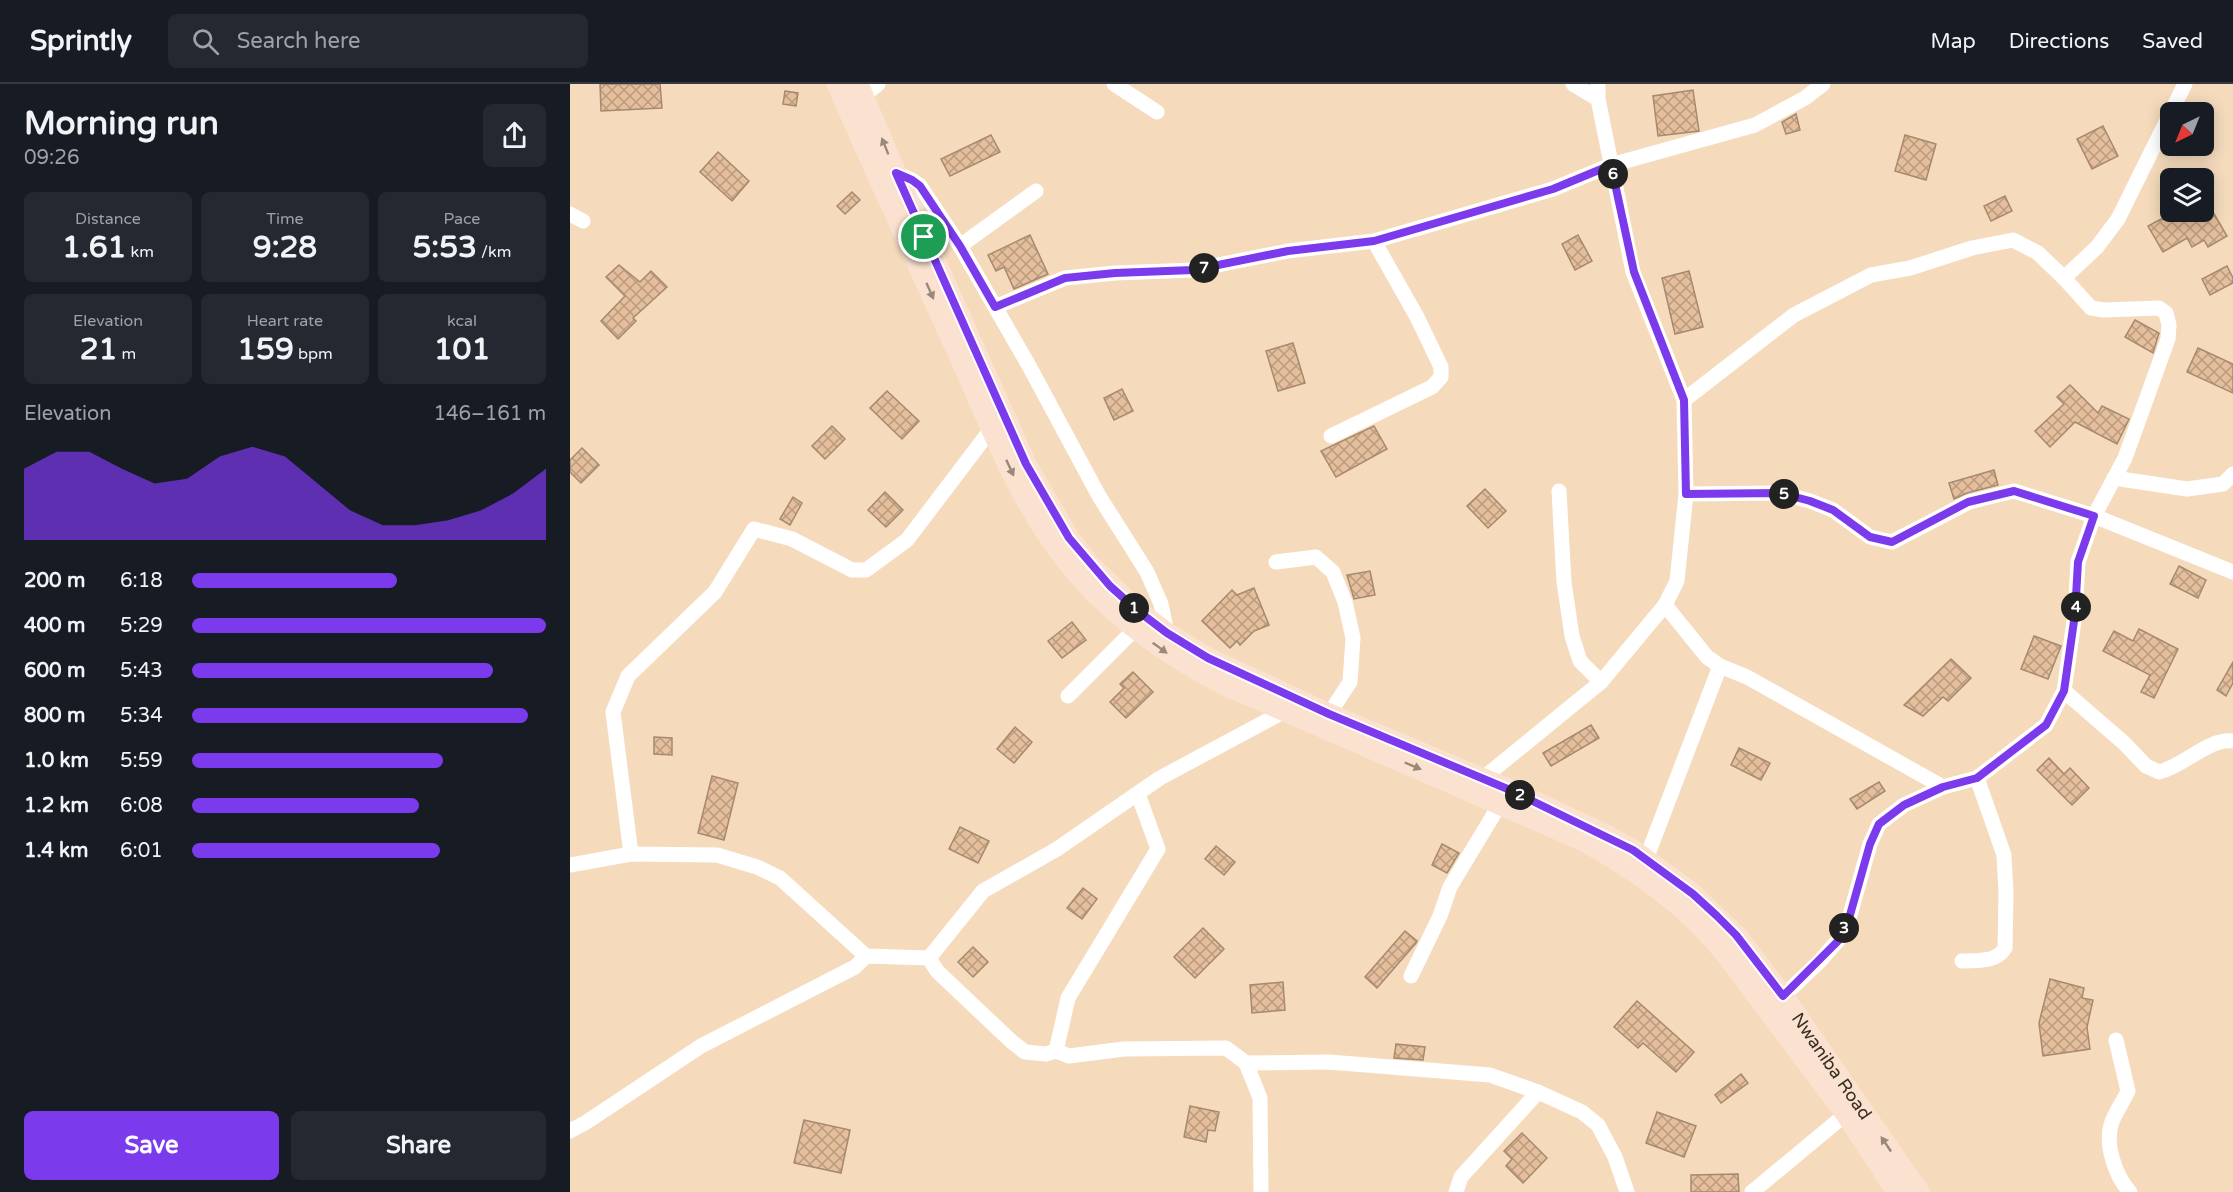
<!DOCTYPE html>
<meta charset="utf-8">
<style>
:root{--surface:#171b24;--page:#242831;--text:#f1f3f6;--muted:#9ea1a6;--line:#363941;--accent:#7c3aed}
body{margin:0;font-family:"Varela Round",sans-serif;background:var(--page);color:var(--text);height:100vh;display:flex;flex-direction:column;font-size:22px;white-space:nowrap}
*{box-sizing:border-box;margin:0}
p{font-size:20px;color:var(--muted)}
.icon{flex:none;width:33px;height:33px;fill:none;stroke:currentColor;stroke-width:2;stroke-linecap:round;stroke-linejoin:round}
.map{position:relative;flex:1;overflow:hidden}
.drawer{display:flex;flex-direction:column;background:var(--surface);width:570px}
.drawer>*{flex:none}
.needle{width:39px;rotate:223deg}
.fabs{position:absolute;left:1590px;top:18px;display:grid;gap:12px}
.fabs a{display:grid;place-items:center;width:54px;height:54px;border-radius:9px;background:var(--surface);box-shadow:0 3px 15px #0003;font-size:30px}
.pin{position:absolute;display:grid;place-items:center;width:51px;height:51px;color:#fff;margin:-26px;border:3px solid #fff;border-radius:50%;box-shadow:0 2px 6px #0007}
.km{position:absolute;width:30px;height:30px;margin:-15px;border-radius:50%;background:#222;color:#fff;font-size:16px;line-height:30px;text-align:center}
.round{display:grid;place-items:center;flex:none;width:63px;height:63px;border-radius:9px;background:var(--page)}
.overview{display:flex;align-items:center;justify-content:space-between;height:102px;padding:0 24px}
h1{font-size:33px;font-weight:700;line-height:45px}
.stats{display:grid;grid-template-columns:repeat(3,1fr);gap:9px;height:102px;padding:6px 24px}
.stats div{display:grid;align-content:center;border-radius:9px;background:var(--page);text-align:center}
.stats b{font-size:30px;font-weight:700}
.stats small{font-size:16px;font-weight:400}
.stats p{font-size:16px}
.chart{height:168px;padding:12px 24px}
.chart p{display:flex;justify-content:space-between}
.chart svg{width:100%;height:108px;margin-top:6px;fill:var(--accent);opacity:.7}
.action{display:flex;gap:12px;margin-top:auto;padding:12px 24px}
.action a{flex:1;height:69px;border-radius:9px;background:var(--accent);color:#fff;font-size:24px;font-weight:700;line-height:69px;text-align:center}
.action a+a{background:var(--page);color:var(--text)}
ul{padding:0 24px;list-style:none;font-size:20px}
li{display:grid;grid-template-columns:96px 72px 1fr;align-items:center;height:45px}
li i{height:15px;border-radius:8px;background:var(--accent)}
header{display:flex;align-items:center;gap:36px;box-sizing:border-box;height:84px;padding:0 30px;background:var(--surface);border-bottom:2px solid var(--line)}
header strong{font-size:28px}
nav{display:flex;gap:33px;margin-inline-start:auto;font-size:21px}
.search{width:420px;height:54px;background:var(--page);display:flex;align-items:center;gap:15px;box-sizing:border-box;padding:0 21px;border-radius:9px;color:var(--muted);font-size:22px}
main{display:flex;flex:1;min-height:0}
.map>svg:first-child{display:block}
</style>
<header>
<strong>Sprintly</strong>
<div class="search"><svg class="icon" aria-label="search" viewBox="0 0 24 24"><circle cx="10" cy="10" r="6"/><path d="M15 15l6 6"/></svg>Search here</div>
<nav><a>Map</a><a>Directions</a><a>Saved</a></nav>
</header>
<main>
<section class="drawer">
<div class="overview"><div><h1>Morning run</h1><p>09:26</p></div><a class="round"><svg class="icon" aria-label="share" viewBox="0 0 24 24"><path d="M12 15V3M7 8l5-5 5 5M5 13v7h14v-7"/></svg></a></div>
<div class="stats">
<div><p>Distance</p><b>1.61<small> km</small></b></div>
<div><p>Time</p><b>9:28</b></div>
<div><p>Pace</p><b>5:53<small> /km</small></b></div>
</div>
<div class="stats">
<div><p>Elevation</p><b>21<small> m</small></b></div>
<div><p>Heart rate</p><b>159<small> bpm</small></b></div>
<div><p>kcal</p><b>101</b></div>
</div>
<div class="chart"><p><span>Elevation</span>146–161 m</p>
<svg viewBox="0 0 160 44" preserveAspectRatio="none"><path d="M0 44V15L10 8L20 8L30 15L40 21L50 19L60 10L70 6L80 10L90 21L100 32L110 38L120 38L130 36L140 32L150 25L160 15V44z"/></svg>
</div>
<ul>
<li><b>200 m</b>6:18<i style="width:58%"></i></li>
<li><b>400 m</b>5:29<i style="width:100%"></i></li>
<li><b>600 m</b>5:43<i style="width:85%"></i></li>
<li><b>800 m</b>5:34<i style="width:95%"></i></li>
<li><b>1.0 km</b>5:59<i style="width:71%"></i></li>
<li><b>1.2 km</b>6:08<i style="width:64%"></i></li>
<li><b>1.4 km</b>6:01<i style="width:70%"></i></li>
</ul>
<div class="action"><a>Save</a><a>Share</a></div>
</section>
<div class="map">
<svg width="1663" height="1108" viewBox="0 0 1663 1108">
<defs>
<pattern id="building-cross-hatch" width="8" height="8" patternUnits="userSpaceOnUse" patternTransform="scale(1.5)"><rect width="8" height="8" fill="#e5be9b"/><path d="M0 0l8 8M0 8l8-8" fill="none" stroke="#bb9b7e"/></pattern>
</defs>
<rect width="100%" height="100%" fill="#f5dbbc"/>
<!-- building -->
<g fill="url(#building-cross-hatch)" stroke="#a58970" stroke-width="1.5">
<polygon points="30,0 90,0 92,24 31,27"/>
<polygon points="1123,6 1129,47 1088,52 1083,12"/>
<polygon points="215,7 228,9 226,22 213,20"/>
<polygon points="1226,30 1230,46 1216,50 1212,38"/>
<polygon points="1533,42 1548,72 1522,85 1507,55"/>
<polygon points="421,51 430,68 380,92 371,75"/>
<polygon points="1335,51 1366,60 1356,96 1325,87"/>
<polygon points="148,68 179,97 162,117 130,88"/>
<polygon points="282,108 290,116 275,130 267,122"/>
<polygon points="1435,112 1442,127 1421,137 1414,122"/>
<polygon points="1604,128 1643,128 1657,152 1638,163 1634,156 1622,163 1617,154 1593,168 1578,142"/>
<polygon points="460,151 478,190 444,205 434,183 426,187 418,171"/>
<polygon points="1008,151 1022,177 1005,186 992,160"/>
<polygon points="49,181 70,198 81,187 97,203 63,234 66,237 48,255 31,237 55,212 36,193"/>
<polygon points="1657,182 1663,194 1663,199 1640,211 1632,195"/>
<polygon points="1119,187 1133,243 1105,250 1092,194"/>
<polygon points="1565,236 1589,249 1583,269 1555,253"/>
<polygon points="723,259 735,299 708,307 696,267"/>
<polygon points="1628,264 1663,280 1663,309 1617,288"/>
<polygon points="1500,301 1528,329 1532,322 1559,335 1547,360 1505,338 1480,363 1465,347 1494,320 1487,313"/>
<polygon points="552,305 563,327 544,336 534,314"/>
<polygon points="317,307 349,337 332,355 300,324"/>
<polygon points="262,342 275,355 255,375 242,362"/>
<polygon points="804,342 817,365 766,393 751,367"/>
<polygon points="12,364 29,381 11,399 0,388 0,376"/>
<polygon points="1424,386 1428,401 1397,409 1384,415 1379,399"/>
<polygon points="915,405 936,427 918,444 897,422"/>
<polygon points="315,408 333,426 316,443 298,426"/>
<polygon points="223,413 232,419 220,441 210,435"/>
<polygon points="1609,482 1636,496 1628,514 1600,500"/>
<polygon points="800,487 805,511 784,515 777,491"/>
<polygon points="684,504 699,541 684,547 670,561 667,557 660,564 632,537 662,506 667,511"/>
<polygon points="502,538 516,556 492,574 478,557"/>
<polygon points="1569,545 1608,565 1584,614 1571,608 1580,591 1533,567 1544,547 1563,557"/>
<polygon points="1464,552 1491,562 1478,595 1451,585"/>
<polygon points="1381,575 1401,594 1378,617 1373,613 1353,632 1334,621"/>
<polygon points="1663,578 1663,599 1656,612 1647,606"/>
<polygon points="563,588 583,608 556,634 540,618 554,604 550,600"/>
<polygon points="1021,641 1029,654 981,682 973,669"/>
<polygon points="445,643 462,658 444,679 427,665"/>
<polygon points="84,653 102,654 102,671 84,670"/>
<polygon points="1169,664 1200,679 1191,696 1161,681"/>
<polygon points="1479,674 1494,690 1500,684 1519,704 1502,721 1467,686"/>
<polygon points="142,692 168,699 154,756 128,749"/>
<polygon points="1309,698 1315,707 1287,725 1280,715"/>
<polygon points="390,743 419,757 408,779 379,765"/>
<polygon points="872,760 889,769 877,789 862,781"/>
<polygon points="646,762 665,778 654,791 635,775"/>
<polygon points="513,804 527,815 512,835 497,824"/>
<polygon points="633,844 654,865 625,894 604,873"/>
<polygon points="835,847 847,857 846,859 807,904 795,893"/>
<polygon points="403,863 418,878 403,893 388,878"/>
<polygon points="1480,895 1514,904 1512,914 1523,916 1517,943 1520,965 1473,972 1469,939"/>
<polygon points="713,898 715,926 682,929 680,901"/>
<polygon points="1067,917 1124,968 1106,988 1073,959 1068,964 1044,943"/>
<polygon points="826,960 855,963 853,976 824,974"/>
<polygon points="1171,990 1178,999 1151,1019 1145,1011"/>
<polygon points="620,1022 649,1028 645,1047 638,1046 636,1058 614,1053"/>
<polygon points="1087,1028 1126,1042 1114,1073 1076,1059"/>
<polygon points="234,1036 280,1046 271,1089 224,1079"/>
<polygon points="952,1049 977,1074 953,1099 936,1082 942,1075 934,1067"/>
<polygon points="1168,1090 1169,1108 1121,1108 1121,1091"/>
</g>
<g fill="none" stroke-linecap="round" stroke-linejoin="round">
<!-- minor -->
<g stroke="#fff" stroke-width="15">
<polyline points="544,0 587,28"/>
<polyline points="1003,0 1028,15"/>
<polyline points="294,11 308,0"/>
<polyline points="1601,28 1615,0"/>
<polyline points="326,89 342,96 350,102 390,162 458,280 529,412 577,488 591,520 597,549"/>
<polyline points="0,130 13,137"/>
<polyline points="390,162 466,107"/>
<polyline points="1494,194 1527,163 1548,135 1600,30"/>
<polyline points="425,223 495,194 545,189 623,186 718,167 804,157 983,105 1041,81 1185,41 1235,14 1253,0"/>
<polyline points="1114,316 1224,231 1301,191 1340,184 1402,164 1443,156 1468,169 1494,194 1521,224 1534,226 1589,224 1596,229 1599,241 1598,255 1555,374 1524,432 1508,478 1505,530 1494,607 1476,641 1407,694 1373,703 1334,721 1309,740 1300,760 1280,831 1270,854 1249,878 1213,912"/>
<polyline points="761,352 862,303 871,293 871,283 847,233 804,157"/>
<polyline points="1544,394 1617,405 1653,400 1663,390"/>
<polyline points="989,407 994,498 1002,552 1010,577 1031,598"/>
<polyline points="1116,410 1210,409 1240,417 1263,426 1300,453 1322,458 1399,418 1444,407 1524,432 1663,488"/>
<polyline points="706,478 746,473 763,488 775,518 783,554 780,598 759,630"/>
<polyline points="1095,521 1137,573 1150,582 1177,593 1373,703"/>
<path d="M1494,607L1554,659L1576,682L1589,688C1615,682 1638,654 1663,657"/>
<polyline points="498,612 565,545"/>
<polyline points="912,695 1031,598 1095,521 1107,497 1116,410 1114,316 1063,188 1028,15 1028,0"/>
<polyline points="61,770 43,628 58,592 145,508 184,445 222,455 282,486 296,486 337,456 422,344"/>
<polyline points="1076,775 1150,582"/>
<polyline points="0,781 61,770 147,771 187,783 210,794 296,872 359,874"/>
<polyline points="359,874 367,887 441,957 455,968 476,970 486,967 499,972 554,965 656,964 676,979 690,1014 691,1108"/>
<polyline points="359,874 413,807 487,765 590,694 715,627"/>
<path d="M1392,877C1407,876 1426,879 1435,864L1436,809L1434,771L1407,694"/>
<polyline points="841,892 870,832 880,803 930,720"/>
<path d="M1546,956L1558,1007C1553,1018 1544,1030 1541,1041C1535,1062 1546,1093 1560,1108"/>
<polyline points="486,967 498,914 588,765 568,710"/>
<polyline points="676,979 759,978 920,991 968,1008 1012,1028 1028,1041 1045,1073 1057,1108"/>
<polyline points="0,1047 15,1039 131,962 285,883 296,872"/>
<polyline points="886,1108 891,1093 968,1008"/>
<polyline points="1182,1108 1276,1030"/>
</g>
<!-- secondary -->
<g stroke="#fbe2d0" stroke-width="21">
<path d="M267,0C308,93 350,186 392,278C425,352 455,432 510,493C552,540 600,573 655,601L1012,756C1068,787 1119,823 1159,874L1276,1030L1327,1108"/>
<path id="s1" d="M288,0L326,89L456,380L499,454L519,480L568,527L597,549L638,574L759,630L940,706L1034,750L1063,766L1123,810L1166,851L1213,912L1349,1108"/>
</g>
</g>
<!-- one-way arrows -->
<defs><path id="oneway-solid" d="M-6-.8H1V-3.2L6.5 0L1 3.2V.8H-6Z" transform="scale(1.5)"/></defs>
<g fill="#9a8879">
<use href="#oneway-solid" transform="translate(315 62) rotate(-112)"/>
<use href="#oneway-solid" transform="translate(360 207) rotate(66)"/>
<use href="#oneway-solid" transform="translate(440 384) rotate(65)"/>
<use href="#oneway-solid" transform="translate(590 564) rotate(36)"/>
<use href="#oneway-solid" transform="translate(843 682) rotate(23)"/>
<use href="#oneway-solid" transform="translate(1316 1060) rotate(-124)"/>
</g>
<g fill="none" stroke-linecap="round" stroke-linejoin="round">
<defs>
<polygon id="route" points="1041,81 1064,188 1114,316 1116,410 1210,409 1240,417 1263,426 1300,453 1322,458 1398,418 1444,407 1524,432 1508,478 1505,530 1494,607 1476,641 1407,694 1373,703 1334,721 1309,740 1300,760 1280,831 1270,855 1213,912 1166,851 1147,832 1123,810 1063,766 940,706 759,630 638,574 597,549 568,527 540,502 499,454 456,380 326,89 342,96 350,102 390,162 425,223 495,194 545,189 623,186 718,167 804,157 983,105"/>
</defs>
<!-- route casing -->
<use href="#route" stroke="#fff" stroke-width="12"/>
<!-- route -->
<use href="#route" stroke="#7c3aed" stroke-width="8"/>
</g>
<g text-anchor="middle" stroke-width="5" stroke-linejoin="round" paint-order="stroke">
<!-- street labels -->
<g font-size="18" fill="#382e22" stroke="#feead1">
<text dy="6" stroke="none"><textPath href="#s1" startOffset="1449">Nwaniba Road</textPath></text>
</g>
</g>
</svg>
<div class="fabs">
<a><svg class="needle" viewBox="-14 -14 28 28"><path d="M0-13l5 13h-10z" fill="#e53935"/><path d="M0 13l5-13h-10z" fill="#9ea1a6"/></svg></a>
<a><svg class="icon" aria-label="layers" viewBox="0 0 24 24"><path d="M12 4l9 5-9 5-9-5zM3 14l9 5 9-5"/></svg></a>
</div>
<div class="pin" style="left:354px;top:153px;background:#1e9e55"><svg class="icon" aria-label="arrive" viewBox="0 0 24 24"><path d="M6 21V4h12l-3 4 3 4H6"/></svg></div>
<b class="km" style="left:564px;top:524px">1</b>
<b class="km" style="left:950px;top:711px">2</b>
<b class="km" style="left:1274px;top:844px">3</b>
<b class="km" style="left:1506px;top:523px">4</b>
<b class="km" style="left:1214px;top:410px">5</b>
<b class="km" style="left:1043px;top:90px">6</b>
<b class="km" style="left:634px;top:184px">7</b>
</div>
</main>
